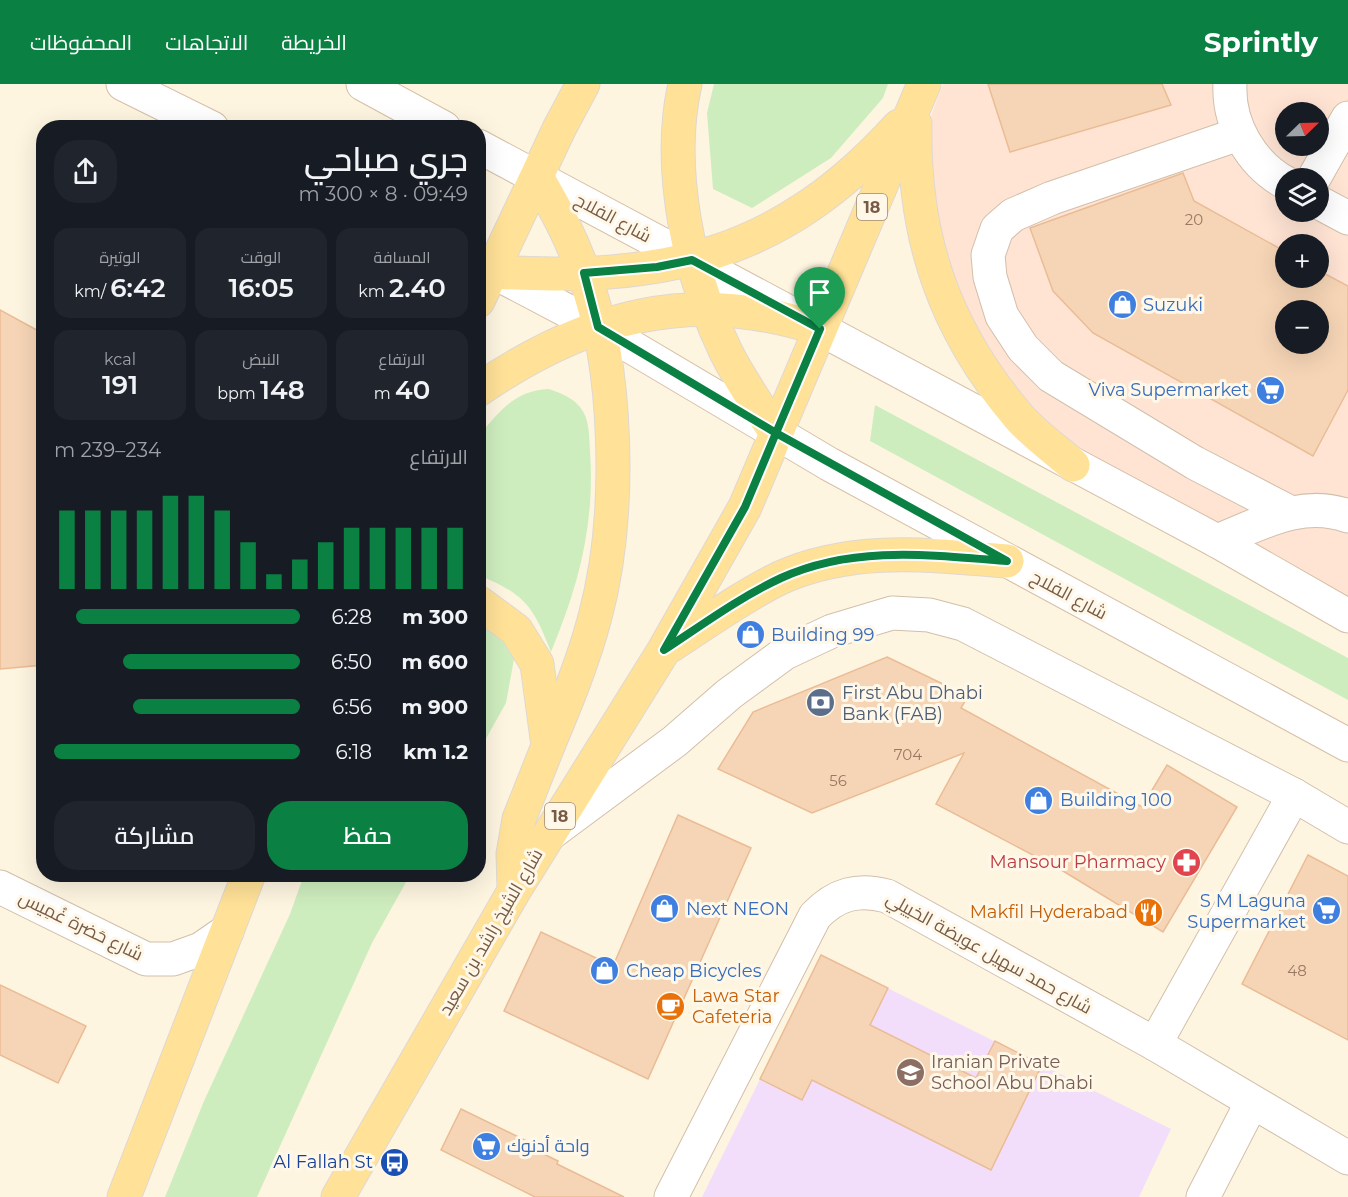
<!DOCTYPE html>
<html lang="ar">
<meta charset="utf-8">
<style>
:root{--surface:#171b24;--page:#20242c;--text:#f1f3f6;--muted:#9ea1a6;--accent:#0b8043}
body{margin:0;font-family:Montserrat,Cairo,sans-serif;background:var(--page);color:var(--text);direction:rtl;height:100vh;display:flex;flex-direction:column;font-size:22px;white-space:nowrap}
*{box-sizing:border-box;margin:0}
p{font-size:20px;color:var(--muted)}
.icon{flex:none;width:33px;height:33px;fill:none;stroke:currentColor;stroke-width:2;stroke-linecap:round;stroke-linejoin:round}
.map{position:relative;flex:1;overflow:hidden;direction:ltr}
.details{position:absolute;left:36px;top:36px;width:450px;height:762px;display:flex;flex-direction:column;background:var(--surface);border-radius:24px;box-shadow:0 6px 24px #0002;direction:rtl}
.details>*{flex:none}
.needle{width:39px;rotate:67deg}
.controls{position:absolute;left:1275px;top:18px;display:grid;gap:12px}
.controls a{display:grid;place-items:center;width:54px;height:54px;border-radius:50%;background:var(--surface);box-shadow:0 6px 24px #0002;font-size:30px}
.pin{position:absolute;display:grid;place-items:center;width:51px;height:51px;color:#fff;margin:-62px -26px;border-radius:50% 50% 50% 0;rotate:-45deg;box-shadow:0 0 6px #0007}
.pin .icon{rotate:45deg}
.round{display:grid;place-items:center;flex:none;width:63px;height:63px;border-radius:24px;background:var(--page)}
.summary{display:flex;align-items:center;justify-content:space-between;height:102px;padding:0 18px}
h1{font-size:33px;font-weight:600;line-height:45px}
.stats{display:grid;grid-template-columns:repeat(3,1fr);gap:9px;height:102px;padding:6px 18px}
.stats div{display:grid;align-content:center;border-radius:15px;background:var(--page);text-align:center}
.stats b{font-size:26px;font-weight:600}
.stats small{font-size:16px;font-weight:400}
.stats p{font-size:16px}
.chart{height:168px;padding:12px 18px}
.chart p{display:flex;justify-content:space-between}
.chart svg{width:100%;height:108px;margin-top:6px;stroke:var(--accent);stroke-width:6}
.primary-button{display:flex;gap:12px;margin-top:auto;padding:12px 18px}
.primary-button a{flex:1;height:69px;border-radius:24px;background:var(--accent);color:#fff;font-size:24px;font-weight:600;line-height:69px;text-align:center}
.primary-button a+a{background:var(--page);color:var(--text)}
ul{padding:0 18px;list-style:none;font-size:20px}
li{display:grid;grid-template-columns:96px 72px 1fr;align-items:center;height:45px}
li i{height:15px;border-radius:8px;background:var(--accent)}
header{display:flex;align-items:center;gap:36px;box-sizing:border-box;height:84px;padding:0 30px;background:var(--accent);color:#fff}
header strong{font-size:28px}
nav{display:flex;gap:33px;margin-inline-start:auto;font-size:21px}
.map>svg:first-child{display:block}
</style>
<header>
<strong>Sprintly</strong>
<nav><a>الخريطة</a><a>الاتجاهات</a><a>المحفوظات</a></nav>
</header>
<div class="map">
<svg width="1348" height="1113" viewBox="0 0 1348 1113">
<rect width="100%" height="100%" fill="#fef5e1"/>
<!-- commercial -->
<path fill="#ffe4d4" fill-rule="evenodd" d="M943,0H1348V513L1113,382L1058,354L1028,329L961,225L935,149L926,45ZM1286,28H1318V62H1286ZM1286,94H1318V128H1286ZM1286,160H1318V194H1286ZM1286,226H1318V260H1286Z"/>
<!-- education -->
<polygon fill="#f2defa" points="821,871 1171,1045 1139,1113 702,1113"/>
<!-- green -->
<g fill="#ceedbe">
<polygon points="714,0 888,0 883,14 831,74 752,124 713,105 707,29"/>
<path d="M549,305C560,309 572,313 580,323C590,335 589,352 590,367C595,441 579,500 551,568C533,522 525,510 478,491L479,351C501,327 513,307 549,305Z"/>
<polygon points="875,321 1348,574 1348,616 870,357"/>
<polygon points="479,531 495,542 514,575 506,619 479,667"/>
<polygon points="304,791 410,791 372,859 257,1113 165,1113 204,1017 290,830"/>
</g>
<!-- building -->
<g fill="#f6d5b6" stroke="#eabc95" stroke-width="1.5" fill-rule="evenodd">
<polygon points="988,0 1162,0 1171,21 1010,68"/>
<path d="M1183,89L1194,117L1286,168V194H1318V186L1348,202V306L1313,372L1093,249L1053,207L1030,144ZM1286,226H1318V260H1286Z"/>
<polygon points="0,226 44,250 44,581 0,585"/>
<polygon points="887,573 968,612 961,624 1142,723 1167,681 1237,723 1163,848 1063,787 936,720 964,669 812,729 718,685 753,628"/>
<polygon points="678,731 751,764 648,995 504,927 541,848 613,882"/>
<polygon points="1308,771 1348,792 1348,956 1242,900"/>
<polygon points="821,871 888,904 870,941 976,994 995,957 1042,981 991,1086 812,996 802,1016 760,995"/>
<polygon points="0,901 86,942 58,999 0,971"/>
<polygon points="461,1025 531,1059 529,1063 558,1077 557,1080 624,1113 535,1113 441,1066"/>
</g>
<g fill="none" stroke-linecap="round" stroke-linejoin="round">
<defs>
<g id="minor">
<path d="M1230,0C1228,40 1251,80 1286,99"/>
<polyline points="1239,50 1052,114 1013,131 997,145 988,171 990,193 1002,232 1023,264 1051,292 1195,379 1291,429"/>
<polyline points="1314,94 1348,34"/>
<polyline points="1318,118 1348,134"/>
<path d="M1217,457C1260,440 1302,415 1348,432"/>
<polyline points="551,749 675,657 729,610 785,569 832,547 892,529 929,531 963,540 1294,711 1348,743"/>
<polyline points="0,803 146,875 173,875 201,865 227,847"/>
<polyline points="1155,960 1294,711"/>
<path d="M671,1113L815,832C836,810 858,804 887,812L1155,960L1348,1074"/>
<polyline points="1203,1113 1252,1018"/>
</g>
<g id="secondary">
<polyline points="123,0 212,44"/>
<polyline points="363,0 444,44"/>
<polyline points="478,62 1217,457 1348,532"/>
<polyline points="486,184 598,243 829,380 1348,661"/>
</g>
<g id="primary">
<path d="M685,0C666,83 689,192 726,268C740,296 759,323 776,349"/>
<path d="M915,40C913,153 944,245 1018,332C1033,350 1055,365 1073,381"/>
<path d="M537,93C555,124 571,153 583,187C619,284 622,433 595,533C583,578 566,619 548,662"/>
<path d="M492,188C664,198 780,173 899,42"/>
<polyline points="478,217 560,43 583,0"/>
<path d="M478,306C588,231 692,203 820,245"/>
<polyline points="478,518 516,546 537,580 548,662 519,735 513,770 514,805"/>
<path d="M670,562C706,539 741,513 780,494C852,461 931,471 1007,477"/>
<polyline points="124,1113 249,790"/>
<polyline points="338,1113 514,807 664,566 745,423 924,0"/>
</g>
</defs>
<!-- minor casing -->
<use href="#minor" stroke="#d2bfaa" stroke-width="35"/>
<!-- secondary casing -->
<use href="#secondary" stroke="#d6bfa6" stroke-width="35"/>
<!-- primary casing -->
<use href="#primary" stroke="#dfd8d3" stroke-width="35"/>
<!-- minor -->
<use href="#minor" stroke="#fff" stroke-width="33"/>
<!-- secondary -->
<use href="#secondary" stroke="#fff" stroke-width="33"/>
<!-- primary -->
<use href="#primary" stroke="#ffe197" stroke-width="33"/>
</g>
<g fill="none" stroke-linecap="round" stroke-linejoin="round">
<defs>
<path id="route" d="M820,245L692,176L657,183L584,189L598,243L776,349L745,423L664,566C702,541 740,513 781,494C853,461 931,471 1007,477L776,349L820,245"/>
</defs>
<!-- route casing -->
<use href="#route" stroke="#fff" stroke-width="12"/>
<!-- route -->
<use href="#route" stroke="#0b8043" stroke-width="8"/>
</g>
<!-- icons -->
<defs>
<symbol id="shop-disc" viewBox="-11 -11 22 22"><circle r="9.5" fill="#3f7fe0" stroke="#fff8e9"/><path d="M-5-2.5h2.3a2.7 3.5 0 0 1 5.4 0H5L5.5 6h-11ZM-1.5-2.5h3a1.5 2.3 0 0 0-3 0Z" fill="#fff"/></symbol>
<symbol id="supermarket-disc" viewBox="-11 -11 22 22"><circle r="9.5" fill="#3f7fe0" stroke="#fff8e9"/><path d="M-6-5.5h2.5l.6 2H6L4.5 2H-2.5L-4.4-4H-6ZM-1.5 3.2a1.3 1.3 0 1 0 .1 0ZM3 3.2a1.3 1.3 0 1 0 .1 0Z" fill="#fff"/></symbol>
<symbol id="bank-disc" viewBox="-11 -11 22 22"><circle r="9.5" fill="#5c6f8a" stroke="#fff8e9"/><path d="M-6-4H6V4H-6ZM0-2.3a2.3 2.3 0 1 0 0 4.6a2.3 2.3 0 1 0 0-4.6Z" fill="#fff"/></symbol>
<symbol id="pharmacy-disc" viewBox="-11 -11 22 22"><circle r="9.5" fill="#e0444e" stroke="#fff8e9"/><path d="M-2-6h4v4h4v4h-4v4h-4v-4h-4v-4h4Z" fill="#fff"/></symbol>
<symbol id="restaurant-disc" viewBox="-11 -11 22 22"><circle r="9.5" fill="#e8710a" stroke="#fff8e9"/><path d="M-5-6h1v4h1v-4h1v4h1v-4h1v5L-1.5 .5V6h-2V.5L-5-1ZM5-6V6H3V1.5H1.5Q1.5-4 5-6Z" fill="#fff"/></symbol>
<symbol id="cafe-disc" viewBox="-11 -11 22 22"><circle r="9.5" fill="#e8710a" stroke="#fff8e9"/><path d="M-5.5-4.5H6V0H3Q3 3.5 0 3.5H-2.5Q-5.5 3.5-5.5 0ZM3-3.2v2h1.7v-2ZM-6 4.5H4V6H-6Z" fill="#fff"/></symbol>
<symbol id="school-disc" viewBox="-11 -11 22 22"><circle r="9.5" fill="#8d6e63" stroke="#fff8e9"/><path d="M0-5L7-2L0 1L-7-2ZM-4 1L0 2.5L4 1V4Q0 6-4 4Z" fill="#fff"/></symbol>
<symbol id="bus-disc" viewBox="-11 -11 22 22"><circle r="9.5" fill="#1a4fb4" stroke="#fff8e9"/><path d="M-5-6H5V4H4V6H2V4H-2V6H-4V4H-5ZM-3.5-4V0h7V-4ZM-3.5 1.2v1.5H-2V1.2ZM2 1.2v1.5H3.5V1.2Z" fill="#fff"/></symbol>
</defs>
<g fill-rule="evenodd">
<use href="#shop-disc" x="1106" y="204" width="33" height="33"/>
<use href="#supermarket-disc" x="1254" y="290" width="33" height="33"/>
<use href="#shop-disc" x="734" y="534" width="33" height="33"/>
<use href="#bank-disc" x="804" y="602" width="33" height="33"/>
<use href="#shop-disc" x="1022" y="700" width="33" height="33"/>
<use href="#pharmacy-disc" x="1170" y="762" width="33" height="33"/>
<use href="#shop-disc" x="648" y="808" width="33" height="33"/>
<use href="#supermarket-disc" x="1310" y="810" width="33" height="33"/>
<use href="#restaurant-disc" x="1132" y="812" width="33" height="33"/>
<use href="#shop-disc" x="588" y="870" width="33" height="33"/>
<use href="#cafe-disc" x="654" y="906" width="33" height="33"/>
<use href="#school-disc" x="894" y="972" width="33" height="33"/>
<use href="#supermarket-disc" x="470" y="1046" width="33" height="33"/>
<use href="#bus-disc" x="378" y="1062" width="33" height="33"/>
</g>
<g text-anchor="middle" stroke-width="6" stroke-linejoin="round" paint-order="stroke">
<!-- number labels -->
<g font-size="15" fill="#987a62">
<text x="1194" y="141">20</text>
<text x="908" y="676">704</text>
<text x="838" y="702">56</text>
<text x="1297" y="892">48</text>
</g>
<!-- shield labels -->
<g fill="#fff8e9" stroke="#a08a77" stroke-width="1.5">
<rect x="857" y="110" width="30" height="26" rx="4.5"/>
<rect x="545" y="719" width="30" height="26" rx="4.5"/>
</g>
<g font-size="16" font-weight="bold" fill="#785b46">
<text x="872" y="129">18</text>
<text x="560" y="738">18</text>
</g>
<!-- street labels -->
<g font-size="18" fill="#785b46" stroke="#fff8e9">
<text transform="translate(613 134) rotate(28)" y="6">شارع الفلاح</text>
<text transform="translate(1069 511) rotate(28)" y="6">شارع الفلاح</text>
<text transform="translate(81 842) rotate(26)" y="6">شارع حَضرة غُمِيس</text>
<text transform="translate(491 848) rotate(-60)" y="6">شارع الشيخ راشد بن سعيد</text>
<text transform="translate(989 869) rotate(29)" y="6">شارع حمد سهيل عويضة الخييلي</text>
</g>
<!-- shop labels -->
<g font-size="18" fill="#366cbe" stroke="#fff8e9" text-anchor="start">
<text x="1143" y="227">Suzuki</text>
<text x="1249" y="312" text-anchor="end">Viva Supermarket</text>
<text x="771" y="557">Building 99</text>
<text x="1060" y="722">Building 100</text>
<text x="1306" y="823" text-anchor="end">S M Laguna<tspan x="1306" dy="21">Supermarket</tspan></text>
<text x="686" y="831">Next NEON</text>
<text x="626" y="893">Cheap Bicycles</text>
<text x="507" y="1068">واحة أدنوك</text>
</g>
<!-- service labels -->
<g font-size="18" fill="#4e5e75" stroke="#fff8e9" text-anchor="start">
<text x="842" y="615">First Abu Dhabi<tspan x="842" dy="21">Bank (FAB)</tspan></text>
</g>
<!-- health labels -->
<g font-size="18" fill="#be3a42" stroke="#fff8e9" text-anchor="end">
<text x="1166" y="784">Mansour Pharmacy</text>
</g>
<!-- food labels -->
<g font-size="18" fill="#c56008" stroke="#fff8e9" text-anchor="end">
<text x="1128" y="834">Makfil Hyderabad</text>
<text x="692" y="918" text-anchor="start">Lawa Star<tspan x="692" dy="21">Cafeteria</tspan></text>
</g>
<!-- education labels -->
<g font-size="18" fill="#785e54" stroke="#fff8e9" text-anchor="start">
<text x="931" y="984">Iranian Private<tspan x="931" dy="21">School Abu Dhabi</tspan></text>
</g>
<!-- transit labels -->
<g font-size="18" fill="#164399" stroke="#fff8e9" text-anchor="end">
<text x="373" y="1084">Al Fallah St</text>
</g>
</g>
</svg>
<div class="controls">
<a><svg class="needle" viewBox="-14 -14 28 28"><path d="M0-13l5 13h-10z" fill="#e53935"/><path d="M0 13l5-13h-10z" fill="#9ea1a6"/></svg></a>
<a><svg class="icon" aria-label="layers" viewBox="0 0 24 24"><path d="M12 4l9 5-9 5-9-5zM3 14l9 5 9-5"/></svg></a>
<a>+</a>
<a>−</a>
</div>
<div class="pin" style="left:820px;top:245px;background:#1e9e55"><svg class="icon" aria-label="arrive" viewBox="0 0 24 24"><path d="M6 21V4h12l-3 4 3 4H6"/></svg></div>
<section class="details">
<div class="summary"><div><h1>جري صباحي</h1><p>09:49 · 8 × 300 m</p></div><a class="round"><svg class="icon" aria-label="share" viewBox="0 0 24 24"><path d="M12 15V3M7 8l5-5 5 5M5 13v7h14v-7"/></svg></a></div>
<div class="stats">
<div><p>المسافة</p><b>2.40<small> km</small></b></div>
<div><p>الوقت</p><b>16:05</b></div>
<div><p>الوتيرة</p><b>6:42<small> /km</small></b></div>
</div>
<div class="stats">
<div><p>الارتفاع</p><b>40<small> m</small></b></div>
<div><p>النبض</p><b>148<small> bpm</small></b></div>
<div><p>kcal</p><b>191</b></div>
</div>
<div class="chart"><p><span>الارتفاع</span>234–239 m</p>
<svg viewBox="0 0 160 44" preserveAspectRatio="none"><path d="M5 44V12M15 44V12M25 44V12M35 44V12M45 44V6M55 44V6M65 44V12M75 44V25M85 44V38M95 44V32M105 44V25M115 44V19M125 44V19M135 44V19M145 44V19M155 44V19"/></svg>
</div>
<ul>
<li><b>300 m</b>6:28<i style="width:91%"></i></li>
<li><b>600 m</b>6:50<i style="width:72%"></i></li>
<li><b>900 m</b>6:56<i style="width:68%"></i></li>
<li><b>1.2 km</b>6:18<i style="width:100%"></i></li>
</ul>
<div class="primary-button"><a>حفظ</a><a>مشاركة</a></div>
</section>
</div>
